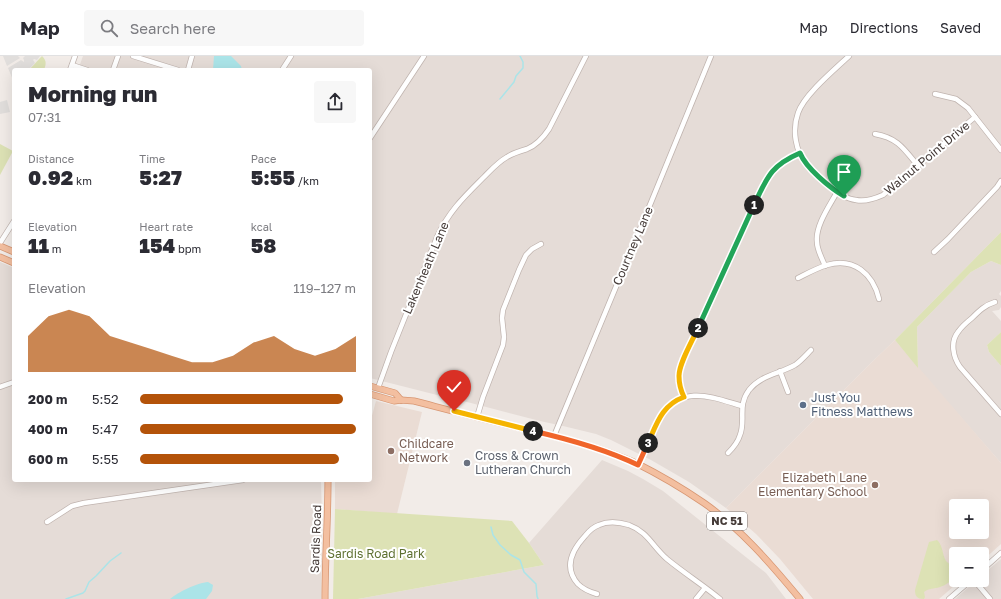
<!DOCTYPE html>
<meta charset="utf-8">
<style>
:root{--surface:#fff;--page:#f7f7f7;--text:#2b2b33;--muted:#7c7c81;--line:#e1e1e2;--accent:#b45309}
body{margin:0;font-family:"Golos Text",sans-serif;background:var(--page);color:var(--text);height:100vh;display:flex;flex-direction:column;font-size:15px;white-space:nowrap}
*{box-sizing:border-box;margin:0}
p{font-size:13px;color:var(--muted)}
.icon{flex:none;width:22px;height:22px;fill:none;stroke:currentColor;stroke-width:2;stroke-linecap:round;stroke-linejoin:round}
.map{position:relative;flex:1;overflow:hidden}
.sheet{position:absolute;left:12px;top:12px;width:360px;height:414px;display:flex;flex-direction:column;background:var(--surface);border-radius:4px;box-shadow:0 4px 16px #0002}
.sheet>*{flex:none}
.fabs{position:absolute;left:949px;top:443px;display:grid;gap:8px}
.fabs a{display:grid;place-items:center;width:40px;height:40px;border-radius:4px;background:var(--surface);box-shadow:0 4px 16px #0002;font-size:20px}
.pin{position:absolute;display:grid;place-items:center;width:34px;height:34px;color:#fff;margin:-41px -17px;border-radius:50% 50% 50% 0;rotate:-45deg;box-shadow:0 0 4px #0007}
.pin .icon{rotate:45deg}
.km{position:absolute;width:20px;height:20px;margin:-10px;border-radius:50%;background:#222;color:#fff;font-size:11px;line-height:20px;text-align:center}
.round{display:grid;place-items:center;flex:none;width:42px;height:42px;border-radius:4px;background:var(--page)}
.head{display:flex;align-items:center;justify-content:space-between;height:68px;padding:0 16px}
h1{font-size:22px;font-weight:800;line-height:30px}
.figures{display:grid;grid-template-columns:repeat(3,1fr);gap:6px;height:68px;padding:4px 16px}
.figures div{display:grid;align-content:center}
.figures b{font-size:20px;font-weight:800}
.figures small{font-size:11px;font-weight:400}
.figures p{font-size:11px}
.chart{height:112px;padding:8px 16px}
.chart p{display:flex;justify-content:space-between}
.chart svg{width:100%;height:72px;margin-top:4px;fill:var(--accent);opacity:.7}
ul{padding:0 16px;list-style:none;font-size:13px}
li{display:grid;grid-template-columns:64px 48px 1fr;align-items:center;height:30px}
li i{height:10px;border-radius:5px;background:var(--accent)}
header{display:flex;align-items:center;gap:24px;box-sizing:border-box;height:56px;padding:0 20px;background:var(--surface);border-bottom:1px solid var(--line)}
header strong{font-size:19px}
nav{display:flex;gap:22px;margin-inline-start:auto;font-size:14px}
.search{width:280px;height:36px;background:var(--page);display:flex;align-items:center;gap:10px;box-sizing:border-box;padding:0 14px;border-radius:4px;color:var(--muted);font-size:15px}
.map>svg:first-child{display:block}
</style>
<header>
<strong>Map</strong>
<div class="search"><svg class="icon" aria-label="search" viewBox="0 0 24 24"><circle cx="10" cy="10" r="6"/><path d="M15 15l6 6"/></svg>Search here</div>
<nav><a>Map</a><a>Directions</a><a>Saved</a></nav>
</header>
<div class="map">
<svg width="1001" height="543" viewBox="0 0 1001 543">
<rect width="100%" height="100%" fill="#f2ece8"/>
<!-- residential -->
<g fill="#e5dcd7">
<polygon points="83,0 1001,0 1001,176 895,284 873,305 726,452 689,426 651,404 611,384 596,378 563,370 540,365 471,347 437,339 370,322 370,14 78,14"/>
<polygon points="991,205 1001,209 1001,235 999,238 1001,240 1001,251 999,254 992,255 1001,265 1001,276 987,289 989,296 1001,310 1001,407 918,312 917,271 971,216"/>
<polygon points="0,206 14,212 14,424 321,424 322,462 321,543 0,543"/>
<polygon points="602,404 628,415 643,423 663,435 766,517 786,543 358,543 544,509 529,487"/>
<polygon points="1001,503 1001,543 955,543 977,524 982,524 982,519"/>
</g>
<!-- education -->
<g fill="#eadcd4" fill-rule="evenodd">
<path d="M895,284L1001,407V488L982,505V498H956V524H961L939,543H813L780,503L756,478L726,452L873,305ZM956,450H982V476H956Z"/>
<polygon points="376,345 422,356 397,458 335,453 335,424 370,424 370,367"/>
</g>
<!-- green -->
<g fill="#dde2b5">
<path d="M42,0C47,5 46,8 44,14H29L41,1Z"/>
<polygon points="0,88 13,95 0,119"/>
<polygon points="1001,176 1001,209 991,205 971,216 917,271 918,312 895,284"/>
<polygon points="1001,276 1001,310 989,296 987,289"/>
<polygon points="335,453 512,465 529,487 544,509 358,543 333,543"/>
<path d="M937,484C943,489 942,498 946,505C949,508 953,511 956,514V520C951,525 946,529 940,531C934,533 929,532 924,536L925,541L924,543C917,543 915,540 915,534L929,486Z"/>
</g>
<!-- parking -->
<g fill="#e1dedc">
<polygon points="3,0 18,0 20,2 7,10"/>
<polygon points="25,0 40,0 37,4 34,3 33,4 35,7 28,14 14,14 14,23 13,24 8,12 21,4 24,6 24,4 23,2"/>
<polygon points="7,44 10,56 0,58 0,46"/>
</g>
<!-- water -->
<g fill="#abe4e8">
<polygon points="214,0 231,0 241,10 242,14 213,14"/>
<path d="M208,526L213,529L212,535L206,543H170C178,536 197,527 208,526Z"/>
</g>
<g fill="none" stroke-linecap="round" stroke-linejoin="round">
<!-- stream -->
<g stroke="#abe4e8" stroke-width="1.5">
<polyline points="500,43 514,26 516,20 523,12 523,6 520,0"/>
<polyline points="491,471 493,479 500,489 511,499 520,504 524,516 536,528 537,540 538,543"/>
<polyline points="66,543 83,537 85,535 89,526 96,520 110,505 121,497"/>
</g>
<defs>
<g id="minor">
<polyline points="133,0 178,14"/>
<path d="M849,0C834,14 804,39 798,57C792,74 795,95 807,109C813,116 821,122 827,128C836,135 845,143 856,144C865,146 874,143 883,139L975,61"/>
<polyline points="72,9 87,14"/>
<polyline points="70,14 75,0"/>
<polyline points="113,14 118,0"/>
<polyline points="188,14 192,0"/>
<polyline points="282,14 291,0"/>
<polyline points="935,38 956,43 968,52 1001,94"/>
<path d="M875,78C898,82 904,93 918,110"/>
<polyline points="370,82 424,0"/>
<polyline points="0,187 14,165"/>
<polyline points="934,196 948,183 997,131 1001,125"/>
<path d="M825,210C822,202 817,194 817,186C815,170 830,149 837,136"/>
<path d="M798,222C808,217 817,212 827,209C854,201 873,218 879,243"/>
<path d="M995,246C985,249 979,255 972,262C967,266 962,270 958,276C950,286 953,301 960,311L1001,358"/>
<polyline points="780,315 788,336"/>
<polyline points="0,331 14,326"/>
<path d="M378,332L391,296L437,181C449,155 464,141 484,121C491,114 498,106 507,101C513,97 520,95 527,93C537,89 543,82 549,73L586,0"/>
<path d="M684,341C679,330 678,321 681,309L766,125C776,110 784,104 800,97"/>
<polyline points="477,361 483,341 503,289 504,281 502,262 503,254 519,214 526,199 532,193 541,188"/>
<polyline points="554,380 652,144 711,0"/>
<path d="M728,397C733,392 738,386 740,379C746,364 737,350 749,334C761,319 779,318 795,309C801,305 806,299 811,294"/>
<path d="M638,409L660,361C683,328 711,341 742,350"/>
<polyline points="47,466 72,450 84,447 243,424"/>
<polyline points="982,514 1001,497"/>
<polyline points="974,524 990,543"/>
<path d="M597,538C590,536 583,533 578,528C563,511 572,494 585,480C589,475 593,471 599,469C608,465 619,466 629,469C648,476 652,490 667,503C684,517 703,529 720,543"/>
<polyline points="696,543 705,532"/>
<polyline points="949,543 971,524"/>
</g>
<g id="major">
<polyline points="0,190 14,196"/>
<polyline points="0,201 14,207"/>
<polyline points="370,330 395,337 401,344"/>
<path d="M370,338L394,345L401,344L414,345C449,354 483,363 517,371C557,381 598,390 636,407C660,419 682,432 704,447C741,473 771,508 800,543"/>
<path d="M325,543C325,503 328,464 328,424"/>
</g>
</defs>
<!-- minor casing -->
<use href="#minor" stroke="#c0b4af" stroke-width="6"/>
<!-- major casing -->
<use href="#major" stroke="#d79672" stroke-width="7"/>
<!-- minor -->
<use href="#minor" stroke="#fff" stroke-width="4.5"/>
<!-- major -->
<use href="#major" stroke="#f3bfa0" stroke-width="5.5"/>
</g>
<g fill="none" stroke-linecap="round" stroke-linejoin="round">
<defs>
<path id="split-1" d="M754,149C767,122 770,110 800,97C806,112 830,132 844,140"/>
<polyline id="split-2" points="698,272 754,149"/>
<path id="split-3" d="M648,387C657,367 662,349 684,341C681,335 679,327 679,320C679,307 693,284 698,272"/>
<path id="split-4" d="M533,375C568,383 605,393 638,409L648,387"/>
<polyline id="split-5" points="454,355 533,375"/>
</defs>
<!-- split-1 casing -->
<use href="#split-1" stroke="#fff" stroke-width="8"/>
<!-- split-2 casing -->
<use href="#split-2" stroke="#fff" stroke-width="8"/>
<!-- split-3 casing -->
<use href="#split-3" stroke="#fff" stroke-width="8"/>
<!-- split-4 casing -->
<use href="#split-4" stroke="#fff" stroke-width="8"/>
<!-- split-5 casing -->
<use href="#split-5" stroke="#fff" stroke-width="8"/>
<!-- split-1 -->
<use href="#split-1" stroke="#22a559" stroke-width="5"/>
<!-- split-2 -->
<use href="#split-2" stroke="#22a559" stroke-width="5"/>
<!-- split-3 -->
<use href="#split-3" stroke="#f5b400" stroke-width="5"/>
<!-- split-4 -->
<use href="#split-4" stroke="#f0652b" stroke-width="5"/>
<!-- split-5 -->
<use href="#split-5" stroke="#f5b400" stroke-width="5"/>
</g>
<!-- markers -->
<circle fill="#5c6f8a" stroke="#fff" stroke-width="1.5" cx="803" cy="349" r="4"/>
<g fill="#8d6e63" stroke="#fff" stroke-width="1.5">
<circle cx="391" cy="395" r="4"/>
<circle cx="875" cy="429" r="4"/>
</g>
<circle fill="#6b7280" stroke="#fff" stroke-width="1.5" cx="467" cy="407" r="4"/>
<g text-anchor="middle" stroke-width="4" stroke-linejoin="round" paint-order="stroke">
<!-- shield labels -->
<rect fill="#fff" stroke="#7d7674" stroke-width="1" x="707" y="456" width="40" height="18" rx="3"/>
<g font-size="11" font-weight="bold" fill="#453b38">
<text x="727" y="469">NC 51</text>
</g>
<!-- street labels -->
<g font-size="12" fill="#453b38" stroke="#fff">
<text transform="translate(927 102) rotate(-40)" y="4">Walnut Point Drive</text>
<text transform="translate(633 190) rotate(-67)" y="4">Courtney Lane</text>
<text transform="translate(426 212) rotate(-67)" y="4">Lakenheath Lane</text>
<text transform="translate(316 483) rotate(-88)" y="4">Sardis Road</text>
</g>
<!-- service labels -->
<g font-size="12" fill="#4e5e75" stroke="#fff" text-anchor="start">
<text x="811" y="346">Just You<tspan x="811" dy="14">Fitness Matthews</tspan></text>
</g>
<!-- education labels -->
<g font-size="12" fill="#785e54" stroke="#fff" text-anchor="start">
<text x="399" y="392">Childcare<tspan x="399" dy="14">Network</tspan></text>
<text x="867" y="426" text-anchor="end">Elizabeth Lane<tspan x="867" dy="14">Elementary School</tspan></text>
</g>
<!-- worship labels -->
<g font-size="12" fill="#5b616d" stroke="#fff" text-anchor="start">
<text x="475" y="404">Cross &amp; Crown<tspan x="475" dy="14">Lutheran Church</tspan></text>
</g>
<!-- park labels -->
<g font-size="12" fill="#5e7031" stroke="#fff">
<text x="376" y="502">Sardis Road Park</text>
</g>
</g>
</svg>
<div class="fabs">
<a>+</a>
<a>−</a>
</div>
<div class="pin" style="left:844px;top:140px;background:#1e9e55"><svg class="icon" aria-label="arrive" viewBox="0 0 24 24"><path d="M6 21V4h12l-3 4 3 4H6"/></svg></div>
<div class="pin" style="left:454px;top:355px;background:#d93025"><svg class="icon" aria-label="check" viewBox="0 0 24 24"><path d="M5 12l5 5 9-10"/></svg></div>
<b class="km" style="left:754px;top:149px">1</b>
<b class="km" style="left:698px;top:272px">2</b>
<b class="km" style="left:648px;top:387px">3</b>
<b class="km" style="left:533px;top:375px">4</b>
<section class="sheet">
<div class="head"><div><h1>Morning run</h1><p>07:31</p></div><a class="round"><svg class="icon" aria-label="share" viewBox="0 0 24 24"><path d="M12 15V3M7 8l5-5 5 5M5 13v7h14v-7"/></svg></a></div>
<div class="figures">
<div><p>Distance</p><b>0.92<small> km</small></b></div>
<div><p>Time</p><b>5:27</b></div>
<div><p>Pace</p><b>5:55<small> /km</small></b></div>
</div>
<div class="figures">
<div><p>Elevation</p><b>11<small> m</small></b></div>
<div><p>Heart rate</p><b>154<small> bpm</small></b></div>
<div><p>kcal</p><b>58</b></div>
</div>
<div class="chart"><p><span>Elevation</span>119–127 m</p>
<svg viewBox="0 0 160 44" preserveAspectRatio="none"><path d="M0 44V22L10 10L20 6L30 10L40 22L50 26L60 30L70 34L80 38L90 38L100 34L110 26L120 22L130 30L140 34L150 30L160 22V44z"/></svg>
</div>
<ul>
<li><b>200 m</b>5:52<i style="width:94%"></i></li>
<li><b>400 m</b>5:47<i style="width:100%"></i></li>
<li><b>600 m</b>5:55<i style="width:92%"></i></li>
</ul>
</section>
</div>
